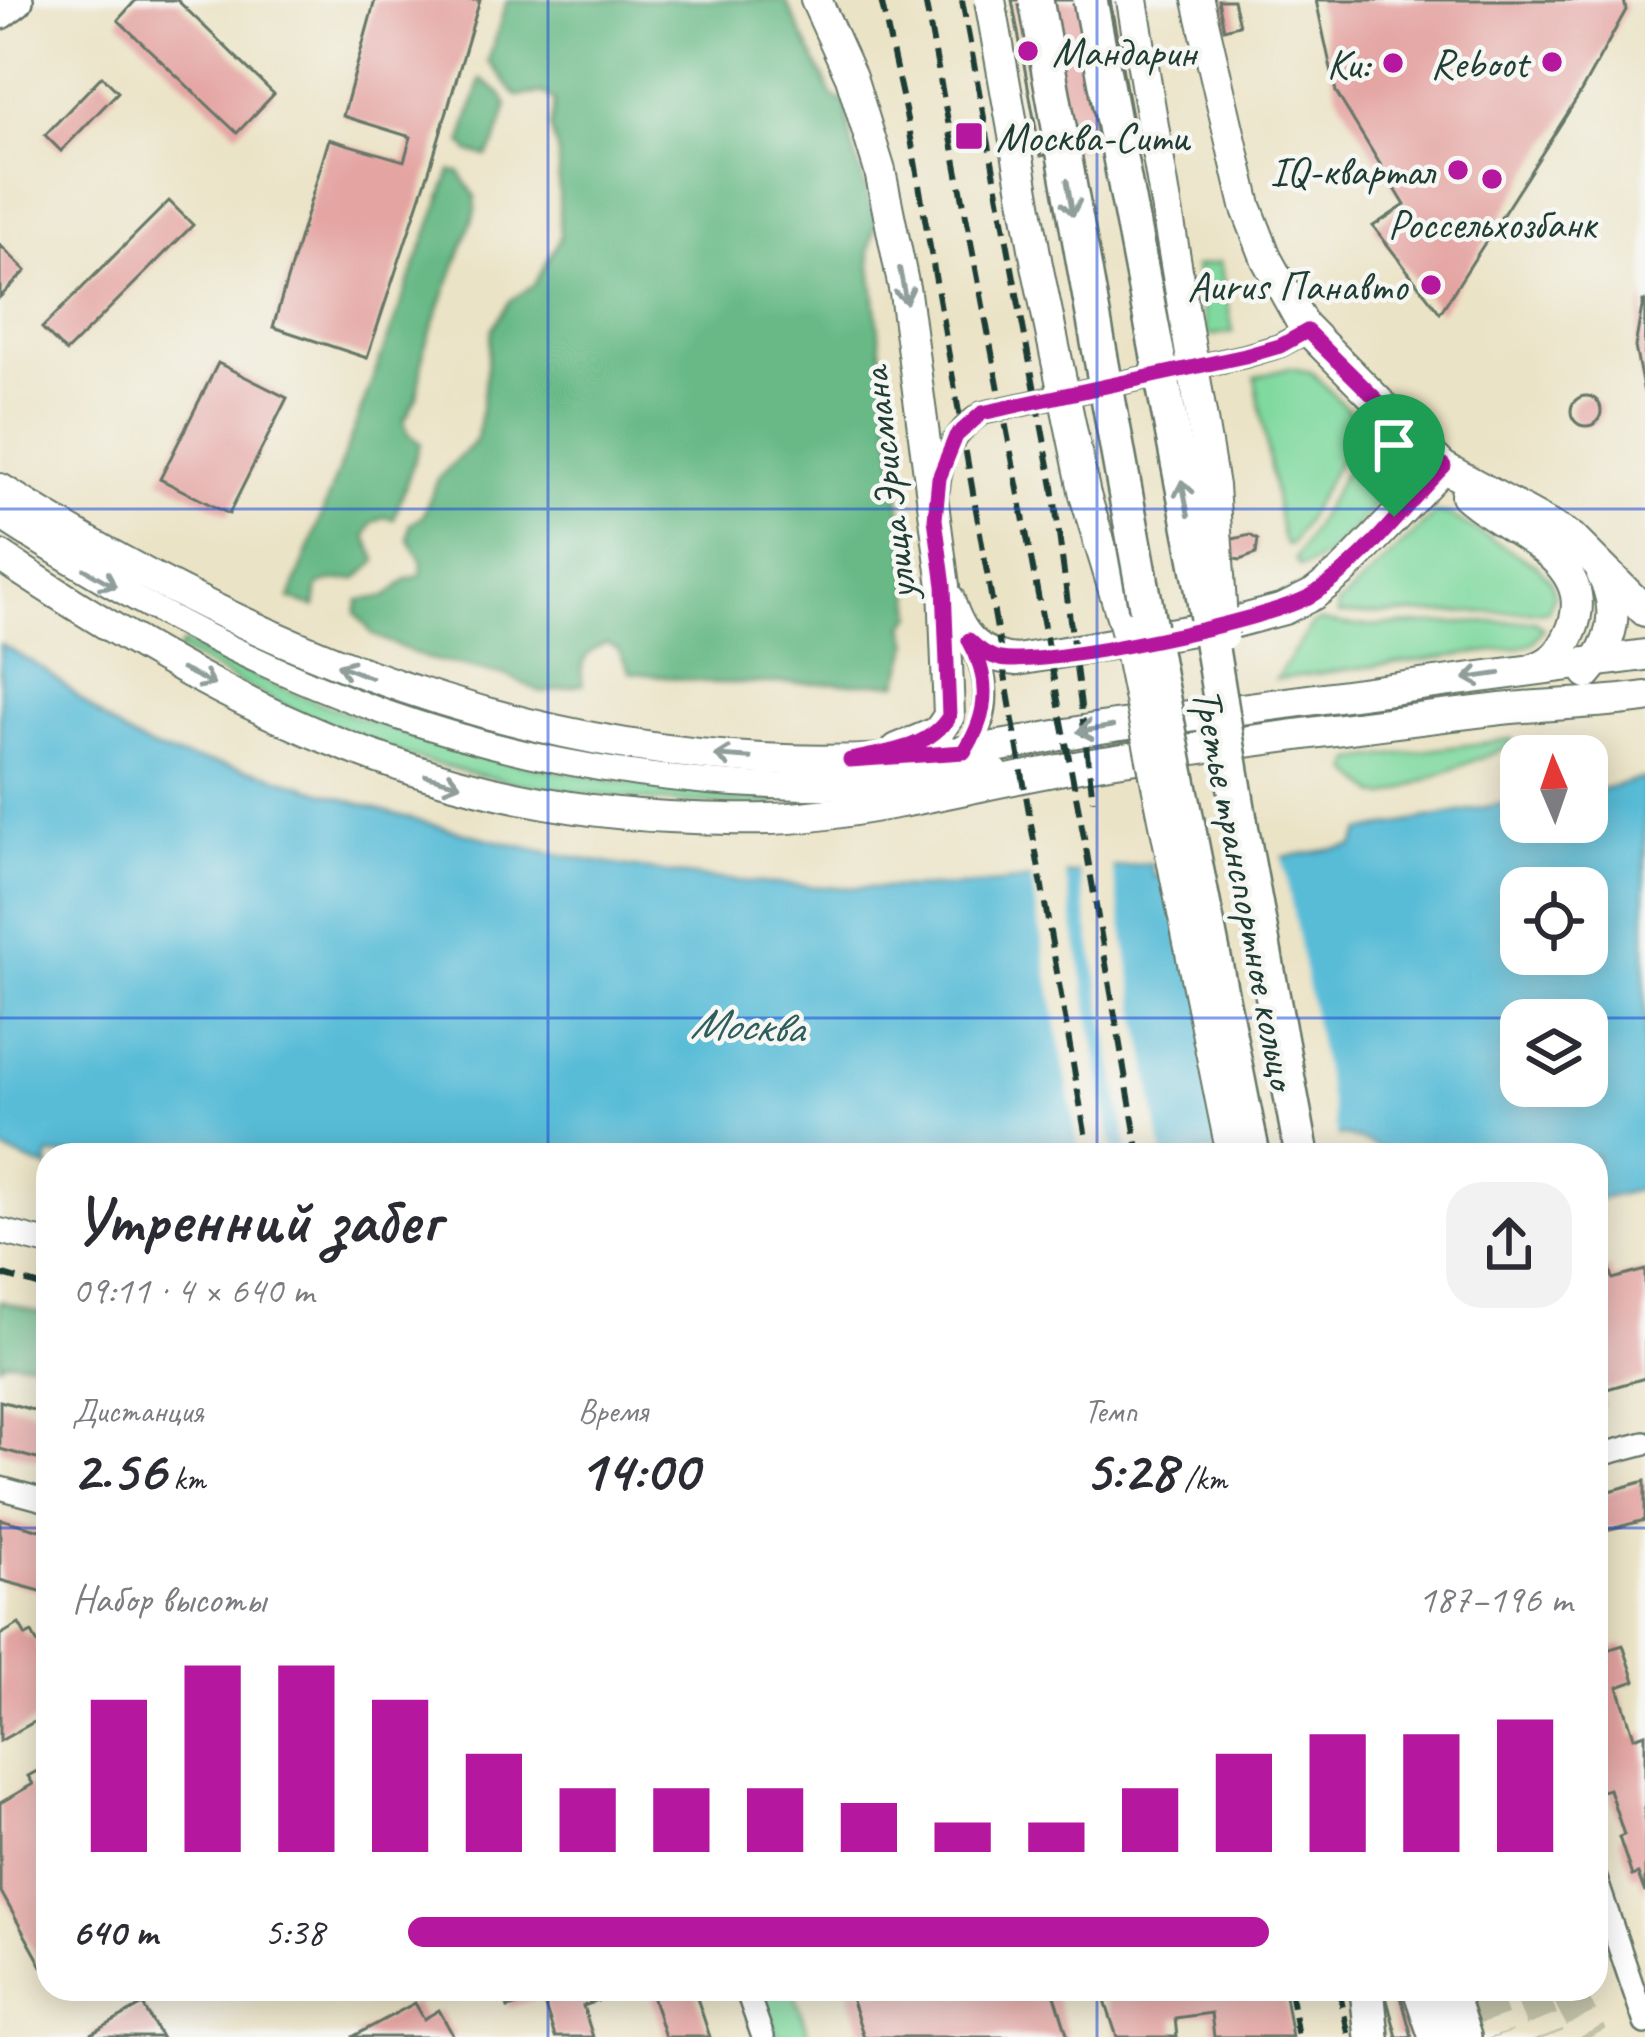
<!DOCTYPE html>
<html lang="ru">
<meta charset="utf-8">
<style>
:root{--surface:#fff;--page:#f2f2f3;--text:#2b2b33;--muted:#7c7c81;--accent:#b5179e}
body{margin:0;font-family:Caveat,sans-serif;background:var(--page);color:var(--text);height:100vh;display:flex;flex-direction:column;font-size:45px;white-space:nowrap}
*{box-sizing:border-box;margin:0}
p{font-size:39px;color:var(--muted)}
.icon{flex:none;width:66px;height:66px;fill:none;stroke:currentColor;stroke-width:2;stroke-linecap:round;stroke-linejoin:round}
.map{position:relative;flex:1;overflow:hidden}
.side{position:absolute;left:36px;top:1143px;width:1572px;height:858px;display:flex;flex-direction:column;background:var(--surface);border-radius:36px;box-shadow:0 6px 30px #0003}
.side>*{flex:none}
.needle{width:78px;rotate:358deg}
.buttons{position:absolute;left:1500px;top:735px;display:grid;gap:24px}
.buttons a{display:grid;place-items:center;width:108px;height:108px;border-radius:24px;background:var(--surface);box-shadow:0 6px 30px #0003;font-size:60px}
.pin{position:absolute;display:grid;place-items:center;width:102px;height:102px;color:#fff;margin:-123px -51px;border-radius:50% 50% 50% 0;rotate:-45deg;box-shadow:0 0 12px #0007}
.pin .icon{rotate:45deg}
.round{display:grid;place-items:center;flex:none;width:126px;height:126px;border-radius:36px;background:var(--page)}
.summary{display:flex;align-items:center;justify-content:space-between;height:204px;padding:0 36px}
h1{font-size:66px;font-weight:800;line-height:90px}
.metrics{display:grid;grid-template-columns:repeat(3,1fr);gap:18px;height:204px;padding:12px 36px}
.metrics div{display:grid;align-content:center}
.metrics b{font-size:60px;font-weight:800}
.metrics small{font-size:33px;font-weight:400}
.metrics p{font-size:33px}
.chart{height:336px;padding:24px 36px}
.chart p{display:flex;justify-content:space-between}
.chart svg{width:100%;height:216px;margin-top:12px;stroke:var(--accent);stroke-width:6}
ul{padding:0 36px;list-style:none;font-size:39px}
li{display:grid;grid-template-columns:192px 144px 1fr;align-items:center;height:90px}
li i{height:30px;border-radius:15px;background:var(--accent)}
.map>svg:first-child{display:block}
</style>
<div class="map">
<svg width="1645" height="2037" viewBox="0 0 1645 2037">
<rect width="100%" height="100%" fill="#f6f6f2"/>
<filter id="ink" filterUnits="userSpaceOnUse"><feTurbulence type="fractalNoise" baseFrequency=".00833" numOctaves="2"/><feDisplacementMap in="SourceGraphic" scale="24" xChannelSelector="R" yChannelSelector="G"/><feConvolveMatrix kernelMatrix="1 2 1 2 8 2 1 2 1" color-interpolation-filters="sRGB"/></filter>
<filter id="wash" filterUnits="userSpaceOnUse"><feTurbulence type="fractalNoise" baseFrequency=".004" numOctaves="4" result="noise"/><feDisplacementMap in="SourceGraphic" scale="48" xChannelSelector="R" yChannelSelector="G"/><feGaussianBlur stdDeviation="2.7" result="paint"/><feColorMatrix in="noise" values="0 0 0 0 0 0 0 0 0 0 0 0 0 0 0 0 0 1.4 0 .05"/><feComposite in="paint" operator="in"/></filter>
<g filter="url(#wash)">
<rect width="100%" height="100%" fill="#ebe3c6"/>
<!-- green -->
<g fill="#80d99f" stroke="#508b6a" stroke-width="3">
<polygon points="1220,262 1233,332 1207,336 1195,267"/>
<polygon points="1290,368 1311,372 1357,419 1359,427 1291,545 1287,546 1282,538 1255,377"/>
<path d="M1367,434H1374C1389,448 1402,459 1394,481C1375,503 1328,567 1299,567L1295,559Z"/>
<polygon points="1436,513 1449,515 1537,566 1550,580 1554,595 1548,611 1338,615 1338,605"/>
<polygon points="1319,621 1354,626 1535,621 1543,629 1533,643 1516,648 1276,679 1312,625"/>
<path d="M183,643C378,741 559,783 776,799V804C646,806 519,792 395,752C320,727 248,687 178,650Z"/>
<polygon points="1512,739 1512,745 1387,796 1378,795 1350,771 1353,760"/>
<polygon points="760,1989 793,1989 810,2037 777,2037"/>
</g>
<!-- forest -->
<g fill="#68b986" stroke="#447b5d" stroke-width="3">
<path d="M507,0H785L833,97L845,102L852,145L876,223L869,250L914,615L905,625L910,644L898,683H713L630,672L618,649L606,643C586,651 578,663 583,684L543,693L505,675L425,658L373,635L356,613L359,600L386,597L407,579L421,575L422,562L408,538L410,524L422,517L438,479L477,439L492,329L510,301L533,286L560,239L558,154L551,129L555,101L544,93L517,96C504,85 502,73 488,62Z"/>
<polygon points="481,79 503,96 507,105 495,144 487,156 469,152 462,142"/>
<polygon points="451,171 459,172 475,196 476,210 424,349 417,397 404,421 408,434 420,443 394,519 383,517 372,523 366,536 377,561 357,579 330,581 318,586 315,607 290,599"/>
<polygon points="0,1301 48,1315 48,1363 5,1361 0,1365"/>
</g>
<!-- water -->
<path fill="#58bcd7" stroke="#3c7c86" stroke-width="3" fill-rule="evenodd" d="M0,644C18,655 38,664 54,677C81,697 103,722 133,739C175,763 228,761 273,776C500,853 721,898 961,886C1025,883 1089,870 1151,863L1154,877L1354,846L1361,831L1521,800V822H1587V793L1645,778V1188L1596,1200V1155H1393L1364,1141L1343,1136L1186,1155H807L791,1148L729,1155H48V1169L0,1149ZM1521,888H1587V954H1521ZM1521,1020H1587V1086H1521Z"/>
<!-- pier -->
<g fill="#ebe3c6">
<polygon points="1281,851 1338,1143 1262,1154 1164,869"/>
<polygon points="1111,862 1163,1155 1129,1155 1078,866"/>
<polygon points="1064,867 1113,1155 1080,1155 1030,872"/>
</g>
<g id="blocks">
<!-- building -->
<g fill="#e4a4a2">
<polygon points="136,0 177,0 274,94 237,133 118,20"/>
<polygon points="375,0 480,0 429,171 367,358 273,327 329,139 404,161 411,137 343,116"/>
<polygon points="1012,0 1110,0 1135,139 1041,156"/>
<polygon points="1218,0 1233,0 1239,25 1224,29"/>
<polygon points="1316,0 1624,0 1626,10 1578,97 1440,313 1373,226 1405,205 1336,92"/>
<polygon points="102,76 118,92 61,151 45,135"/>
<polygon points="169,201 193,225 66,352 42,328"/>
<polygon points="0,245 26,271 0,297"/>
<polygon points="1643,301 1645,301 1644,393 1635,347"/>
<polygon points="218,363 287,398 229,514 160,479"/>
<circle cx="1586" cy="411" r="15"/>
<polygon points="1250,535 1258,540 1256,554 1240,560 1230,558 1229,540"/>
<polygon points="1610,1268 1613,1279 1645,1270 1645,1378 1600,1391 1605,1405 1596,1412 1596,1272"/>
<polygon points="0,1401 48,1414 48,1462 0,1449"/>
<polygon points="1645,1481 1645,1520 1607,1530 1606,1527 1596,1533 1596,1495"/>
<polygon points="0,1519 48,1532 48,1593 0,1580"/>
<polygon points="1597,1620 1607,1650 1623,1645 1635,1681 1618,1687 1634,1737 1645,1733 1645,1893 1638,1874 1632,1876 1619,1837 1624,1835 1609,1789 1601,1791 1596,1774"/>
<polygon points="19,1624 26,1636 32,1633 46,1659 41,1663 48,1676 48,1714 0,1741 0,1635"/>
<polygon points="48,1765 48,1977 0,1890 0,1803 33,1784 28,1776"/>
<polygon points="502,1989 601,1989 604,1999 583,2006 593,2037 555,2037 542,1997 508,2008"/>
<polygon points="650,1989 694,1989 710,2037 665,2037"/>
<polygon points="848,1989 1053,1989 1068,2037 864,2037"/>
<polygon points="1101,1989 1170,1989 1171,1993 1198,1989 1284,1989 1292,2037 1214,2037 1211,2013 1175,2018 1177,2037 1117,2037"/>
<polygon points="1384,1989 1399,1989 1412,2037 1397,2037"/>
<polygon points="415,2003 424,2019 439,2010 454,2037 352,2037"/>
<polygon points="143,2005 161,2037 86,2037 100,2029"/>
</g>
</g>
</g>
<g filter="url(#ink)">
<use href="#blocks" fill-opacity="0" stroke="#667767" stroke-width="3"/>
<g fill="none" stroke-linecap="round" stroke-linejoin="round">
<!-- primary-tunnel -->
<g stroke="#c2c2a9" stroke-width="33" stroke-dasharray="33 16" stroke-linecap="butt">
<polyline points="1481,1989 1497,2037"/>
<polyline points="1530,1989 1548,2037"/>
<polyline points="1566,1989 1591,2037"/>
</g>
<defs>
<g id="minor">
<path d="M938,489C941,456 955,431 982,413L1245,356L1279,346L1307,331"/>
<path d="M958,757C992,728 992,680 971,644"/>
<polyline points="1596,1456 1645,1443"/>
<polyline points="0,1488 48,1501"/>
<polyline points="1596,1879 1645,2023"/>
<polyline points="746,1989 763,2037"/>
</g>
<g id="tertiary">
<path d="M0,517C255,682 499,782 806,787C869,788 933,776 996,771"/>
<polyline points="0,1231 48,1243"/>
</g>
<g id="secondary">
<polyline points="816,0 851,77 880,171 905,293 944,586 949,716 938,732 897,749"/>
<polyline points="1198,0 1246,206 1267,260 1303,325 1443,467 1572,538 1645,611"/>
<path d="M0,489C232,635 485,744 762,759C828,763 896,760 961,752C1012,746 1063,733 1114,726C1291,701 1468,677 1645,655"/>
<polyline points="1085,495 1125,626"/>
<path d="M1466,495C1507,533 1599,558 1572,629C1564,648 1555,662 1535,668"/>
<path d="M0,556C218,701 426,811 693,818C732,819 772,821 811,816C916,804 1018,774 1123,759C1249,741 1375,724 1501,709C1549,704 1597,704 1645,697"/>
<path d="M949,599C960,636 978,657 1017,660L1228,624L1284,609L1314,594L1343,571L1443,467"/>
<path d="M1587,673C1613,643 1621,610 1602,574"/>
</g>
<g id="primary">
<polyline points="0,12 16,0"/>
<polyline points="1240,820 1302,1155"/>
<polyline points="1367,1989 1372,2037"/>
<polyline points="1420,1989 1436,2037"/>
<polyline points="1448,1989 1464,2037"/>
</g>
</defs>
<!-- minor casing -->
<use href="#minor" stroke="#667767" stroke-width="26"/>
<!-- tertiary casing -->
<use href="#tertiary" stroke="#667767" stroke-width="28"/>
<!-- secondary casing -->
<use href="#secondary" stroke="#667767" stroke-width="34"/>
<!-- primary casing -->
<use href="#primary" stroke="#667767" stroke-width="38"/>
<!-- minor -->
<use href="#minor" stroke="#fff" stroke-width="21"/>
<!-- tertiary -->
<use href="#tertiary" stroke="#fff" stroke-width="24"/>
<!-- secondary -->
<use href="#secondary" stroke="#fff" stroke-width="30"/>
<!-- primary -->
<use href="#primary" stroke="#fff" stroke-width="33"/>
<!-- rail -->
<g stroke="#1f3d34" stroke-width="6" stroke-dasharray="18 9" stroke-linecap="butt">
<polyline points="881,0 910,133 1089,1155"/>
<polyline points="925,0 1086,848 1139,1155"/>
<polyline points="962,0 1053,487 1093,800"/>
<polyline points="0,1274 48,1288"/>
<polyline points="1290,1989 1298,2037"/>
<polyline points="1339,1989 1349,2037"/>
</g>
<defs>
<g id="secondary-bridge">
<polyline points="990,0 1037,265 1085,495"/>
<polyline points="1132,0 1213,486 1223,635"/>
<polyline points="1125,626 1232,1155"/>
</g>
<g id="primary-bridge">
<polyline points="1036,0 1160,684 1253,1155"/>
<polyline points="1090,0 1202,588 1240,820"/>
</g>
</defs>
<!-- secondary-bridge casing -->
<use href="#secondary-bridge" stroke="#667767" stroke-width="34" stroke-linecap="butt"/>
<!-- primary-bridge casing -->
<use href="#primary-bridge" stroke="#667767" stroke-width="38" stroke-linecap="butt"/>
<!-- secondary-bridge -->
<use href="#secondary-bridge" stroke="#fff" stroke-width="30"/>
<!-- primary-bridge -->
<use href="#primary-bridge" stroke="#fff" stroke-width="33"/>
</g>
<!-- one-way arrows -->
<defs><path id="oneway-shaft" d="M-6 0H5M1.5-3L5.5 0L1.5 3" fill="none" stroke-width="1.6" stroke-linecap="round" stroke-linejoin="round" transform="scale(3)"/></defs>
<g stroke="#8f9e9a">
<use href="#oneway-shaft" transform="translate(1070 198) rotate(80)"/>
<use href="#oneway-shaft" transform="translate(903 286) rotate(79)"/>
<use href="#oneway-shaft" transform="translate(1185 498) rotate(-101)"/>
<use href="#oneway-shaft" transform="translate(100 578) rotate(30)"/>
<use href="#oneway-shaft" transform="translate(354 671) rotate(-159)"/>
<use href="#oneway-shaft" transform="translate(1482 676) rotate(172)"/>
<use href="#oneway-shaft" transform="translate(198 677) rotate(26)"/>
<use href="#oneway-shaft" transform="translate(1095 729) rotate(171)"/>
<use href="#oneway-shaft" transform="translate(733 757) rotate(-176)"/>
<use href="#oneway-shaft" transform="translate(443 780) rotate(15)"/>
</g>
</g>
<g fill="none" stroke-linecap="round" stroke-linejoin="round" filter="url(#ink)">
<defs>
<path id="route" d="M1307,331L1444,466C1402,508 1363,564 1312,595C1271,620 1046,667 1000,659C987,656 978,649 969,640C991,679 989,715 964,752L850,760C885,752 930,749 949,716L944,586L935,519L939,478L956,436L982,413L1245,356L1280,346Z"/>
</defs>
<!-- route casing -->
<use href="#route" stroke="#fff" stroke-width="24"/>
<!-- route -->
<use href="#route" stroke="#b5179e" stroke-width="15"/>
</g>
<!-- grid -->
<path fill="none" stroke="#1d4ed8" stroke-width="3" stroke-opacity="0.55" d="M548,0V1155M1097,0V1155M0,509H1645M0,1018H1645M0,1528H48M1596,1528H1645M548,1989V2037M1097,1989V2037"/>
<!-- markers -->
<g fill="#b5179e" stroke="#f6f6f2" stroke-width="4.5">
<circle cx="1028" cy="51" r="12"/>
<circle cx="1552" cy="62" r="12"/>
<circle cx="1393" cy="63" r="12"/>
<rect x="954" y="121" width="30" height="30" rx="6"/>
<circle cx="1458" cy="170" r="12"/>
<circle cx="1492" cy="179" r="12"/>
<circle cx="1431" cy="285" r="12"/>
</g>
<g text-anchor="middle" stroke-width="9" stroke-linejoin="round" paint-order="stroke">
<!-- poi labels -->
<g font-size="42" fill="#1f3d34" stroke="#f6f6f2" text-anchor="end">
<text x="1052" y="66" text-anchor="start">Мандарин</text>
<text x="1528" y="77">Reboot</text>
<text x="1369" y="78">Ku:</text>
<text x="996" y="151" text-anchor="start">Москва-Сити</text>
<text x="1434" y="185">IQ-квартал</text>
<text x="1492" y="238" text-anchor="middle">Россельхозбанк</text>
<text x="1407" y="300">Aurus Панавто</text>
</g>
<!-- street labels -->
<g font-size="42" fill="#1f3d34" stroke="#f6f6f2">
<text transform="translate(887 484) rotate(-97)" y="15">улица Эрисмана</text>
<text transform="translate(1246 888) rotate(79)" y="15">Третье транспортное кольцо</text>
</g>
<!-- water labels -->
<g font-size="45" font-style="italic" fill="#2d5d5d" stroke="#f6f6f2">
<text transform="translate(747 1024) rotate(3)" y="16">Москва</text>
</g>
</g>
</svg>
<div class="buttons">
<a><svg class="needle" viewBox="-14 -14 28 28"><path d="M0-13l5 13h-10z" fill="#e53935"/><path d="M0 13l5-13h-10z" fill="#7c7c81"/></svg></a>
<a><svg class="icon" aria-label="locate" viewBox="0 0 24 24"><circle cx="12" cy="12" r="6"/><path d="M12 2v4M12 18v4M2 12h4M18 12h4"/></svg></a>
<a><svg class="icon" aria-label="layers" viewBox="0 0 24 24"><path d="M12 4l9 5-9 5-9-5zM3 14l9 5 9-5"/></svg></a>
</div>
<div class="pin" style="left:1394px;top:517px;background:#1e9e55"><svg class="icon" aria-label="arrive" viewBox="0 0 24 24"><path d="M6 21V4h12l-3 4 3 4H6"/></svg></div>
<section class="side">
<div class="summary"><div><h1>Утренний забег</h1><p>09:11 · 4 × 640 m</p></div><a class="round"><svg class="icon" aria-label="share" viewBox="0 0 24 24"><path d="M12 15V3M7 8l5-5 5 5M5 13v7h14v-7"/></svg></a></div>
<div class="metrics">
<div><p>Дистанция</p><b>2.56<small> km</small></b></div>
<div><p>Время</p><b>14:00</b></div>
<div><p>Темп</p><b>5:28<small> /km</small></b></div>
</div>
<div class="chart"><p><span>Набор высоты</span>187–196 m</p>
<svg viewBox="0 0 160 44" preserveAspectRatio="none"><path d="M5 44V13M15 44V6M25 44V6M35 44V13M45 44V24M55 44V31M65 44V31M75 44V31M85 44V34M95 44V38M105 44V38M115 44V31M125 44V24M135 44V20M145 44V20M155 44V17"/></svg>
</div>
<ul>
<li><b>640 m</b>5:38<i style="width:74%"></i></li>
</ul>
</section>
</div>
